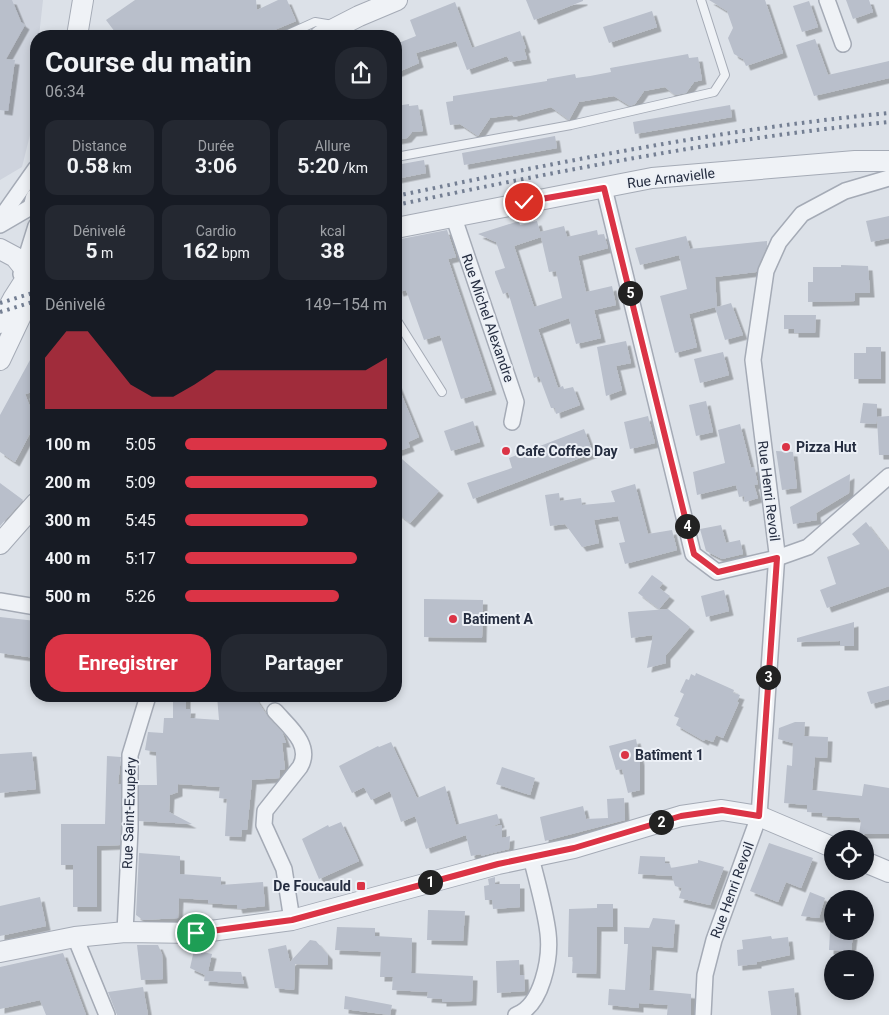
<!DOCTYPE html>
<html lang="fr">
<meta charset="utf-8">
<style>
:root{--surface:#171b24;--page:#242831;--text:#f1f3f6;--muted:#9ea1a6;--accent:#db3446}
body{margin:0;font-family:Roboto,sans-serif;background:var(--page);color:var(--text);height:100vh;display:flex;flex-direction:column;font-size:19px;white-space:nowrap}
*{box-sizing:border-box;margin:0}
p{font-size:16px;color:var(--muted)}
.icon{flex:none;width:28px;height:28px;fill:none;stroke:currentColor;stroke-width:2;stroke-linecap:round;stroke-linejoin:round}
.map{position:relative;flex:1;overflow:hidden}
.drawer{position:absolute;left:30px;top:30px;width:372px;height:672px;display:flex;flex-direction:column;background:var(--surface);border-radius:20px;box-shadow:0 2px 8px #0003}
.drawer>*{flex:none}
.controls{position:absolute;left:824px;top:830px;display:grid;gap:10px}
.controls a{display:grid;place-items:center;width:50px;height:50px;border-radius:50%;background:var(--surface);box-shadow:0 2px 8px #0003;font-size:25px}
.pin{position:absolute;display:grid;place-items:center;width:42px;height:42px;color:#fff;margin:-21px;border:2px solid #fff;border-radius:50%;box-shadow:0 1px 5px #0007}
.km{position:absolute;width:25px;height:25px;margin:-12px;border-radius:50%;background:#222;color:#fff;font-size:14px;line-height:25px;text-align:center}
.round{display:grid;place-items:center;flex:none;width:52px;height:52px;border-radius:20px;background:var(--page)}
.head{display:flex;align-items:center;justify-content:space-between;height:85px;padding:0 15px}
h1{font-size:28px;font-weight:700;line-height:38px}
.metrics{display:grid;grid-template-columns:repeat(3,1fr);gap:8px;height:85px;padding:5px 15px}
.metrics div{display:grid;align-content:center;border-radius:12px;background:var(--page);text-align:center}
.metrics b{font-size:21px;font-weight:700}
.metrics small{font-size:14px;font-weight:400}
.metrics p{font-size:14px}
.chart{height:140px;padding:10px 15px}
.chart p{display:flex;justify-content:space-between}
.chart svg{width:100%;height:90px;margin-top:5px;fill:var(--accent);opacity:.7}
.action{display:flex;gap:10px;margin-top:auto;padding:10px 15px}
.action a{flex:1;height:58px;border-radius:20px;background:var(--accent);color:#fff;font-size:20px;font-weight:700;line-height:58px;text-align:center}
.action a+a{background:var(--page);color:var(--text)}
ul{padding:0 15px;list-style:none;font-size:16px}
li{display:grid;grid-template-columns:80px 60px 1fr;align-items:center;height:38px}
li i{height:12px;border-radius:6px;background:var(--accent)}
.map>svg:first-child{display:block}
</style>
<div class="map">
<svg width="889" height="1015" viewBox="0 0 889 1015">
<defs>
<filter id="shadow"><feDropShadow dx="4.5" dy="4.5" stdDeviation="0" flood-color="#0004"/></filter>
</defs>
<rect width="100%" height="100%" fill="#dce1e8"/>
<!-- built -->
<polygon fill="#ced3dd" points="0,0 43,0 39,36 36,36 36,71 30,135 22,167 0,180"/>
<!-- building -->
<g fill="#b9bfcb" fill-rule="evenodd" filter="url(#shadow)">
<polygon points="0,0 12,0 21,22 25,25 6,59 15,60 8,111 0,110"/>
<polygon points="135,0 256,0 257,10 278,0 287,0 296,21 260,36 118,36 106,20"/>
<polygon points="526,0 583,0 583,1 534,20"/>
<polygon points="709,0 765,0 783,53 746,66 743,59 734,54 728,38 733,28 727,11"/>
<polygon points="846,0 869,0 873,12 853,19"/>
<polygon points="809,1 818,27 802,32 793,6"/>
<polygon points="455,2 472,48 520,31 526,48 524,49 527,59 510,62 507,56 467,70 456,41 416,53 419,63 396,73 396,44 416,36 410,20"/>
<polygon points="652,11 657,27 609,43 603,27"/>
<polygon points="815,39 828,75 889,61 889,78 814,96 796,45"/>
<polygon points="688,54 689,58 698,57 702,80 694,82 686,93 675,95 665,87 644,91 635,104 630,106 614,96 579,102 569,120 551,107 514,117 512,115 490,118 478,136 460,124 450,125 446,102 453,101 453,96 547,81 547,79 575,74 576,78 590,76 611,72 610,68"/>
<polygon points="409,104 409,106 418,105 423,131 412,132 407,138 396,140 396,106"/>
<polygon points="730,105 732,117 635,134 633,122"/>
<polygon points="555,136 557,148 464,165 462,153"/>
<polygon points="424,160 426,173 396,179 396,165"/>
<polygon points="889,216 889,238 871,242 866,221"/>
<path d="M519,221L520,225L537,221L540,232L564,226L567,237L597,230L598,235L604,234L608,248L578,256L586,292L612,286L616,305L594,310L601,338L576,344L569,318L538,329L558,388L563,386L564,389L573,387L580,405L556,414L555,408H551L539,376L534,378L508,292L503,294L495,273V271L505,268L496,242L478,234ZM541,237L549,272L556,271L562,298L534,307L514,246Z"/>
<polygon points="447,230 456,257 448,259 492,390 461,399 440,335 424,340 406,290 399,292 396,283 396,240"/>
<polygon points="686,236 690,249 767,241 767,246 756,272 715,277 717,307 731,303 743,335 725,340 715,307 689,314 697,347 675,353 660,296 687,289 679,255 640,265 635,248"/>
<polygon points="841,265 868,266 870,293 855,293 855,301 808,302 808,282 813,282 813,267 841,267"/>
<polygon points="784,315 816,315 815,333 794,333 794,329 784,329"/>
<polygon points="626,341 631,363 616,366 622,390 606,396 597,347"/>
<polygon points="866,347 881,347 881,379 854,379 854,353 866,353"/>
<polygon points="36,349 36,391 25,394 36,422 15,462 0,452 0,415"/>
<polygon points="723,352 729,375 700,383 694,359"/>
<polygon points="396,381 419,437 408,442 410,447 396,452"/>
<polygon points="706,401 713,432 696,436 689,405"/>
<polygon points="863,403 877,404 877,417 889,416 889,455 879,455 877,418 876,424 860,423"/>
<polygon points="648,416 655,443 630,449 624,422"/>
<polygon points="473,421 480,442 451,451 444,431"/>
<polygon points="740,424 751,468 754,467 758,484 754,485 758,498 745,502 744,496 739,497 736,485 697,495 693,472 725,463 718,430"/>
<polygon points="584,429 593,453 473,499 467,483 512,468 509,458"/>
<polygon points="776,451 793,452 797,488 782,490"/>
<polygon points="396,454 439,491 410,523 396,512"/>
<polygon points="850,474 849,493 816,513 817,520 793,524 790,507"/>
<polygon points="0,483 23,500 0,526"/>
<polygon points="635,484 648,534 672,530 677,550 625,564 619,543 625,542 618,516 594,520 599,543 582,547 565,524 550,526 545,495 559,493 560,501 581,498 582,505 615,502 611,491"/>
<polygon points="866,522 889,552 889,586 827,608 820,590 836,584 827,557 860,544 852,534"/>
<polygon points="721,525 726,543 740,540 743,554 722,559 706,551 700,529"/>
<polygon points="652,575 663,583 659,588 670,596 659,609 638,593"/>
<polygon points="724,590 729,611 706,617 701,596"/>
<polygon points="424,599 483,600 482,638 424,637"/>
<polygon points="668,609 690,627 666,655 666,663 647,668 653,635 631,638 628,612"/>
<polygon points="0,617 36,621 35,658 0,653"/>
<polygon points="854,622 854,646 840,646 840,641 797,642 797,638"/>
<polygon points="696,673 734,690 733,693 740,695 737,702 739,702 723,738 716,735 713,742 705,739 704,741 676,725 679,718 674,716 684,694 680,692 686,679 689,680 691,674 695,676"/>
<polygon points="889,686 889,699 871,704 867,692"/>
<polygon points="173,696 186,696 186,709 191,709 190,718 219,720 217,696 254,696 268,717 282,732 286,743 282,743 285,769 280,770 279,778 252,780 247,830 242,830 241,837 225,836 227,799 219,798 220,787 178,784 178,792 170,795 169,812 192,824 139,821 139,785 157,785 156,752 145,750 148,732 163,733 164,718 173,718"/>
<polygon points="795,722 805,722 804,736 828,737 827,758 815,757 812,790 862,796 864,784 889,788 889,834 859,834 861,821 859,818 822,816 823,813 807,812 807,805 784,803 787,765 792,766 793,743 778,739 779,728"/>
<polygon points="636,739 640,761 640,790 628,793 622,769 616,770 609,746"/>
<polygon points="391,742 417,798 445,786 456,825 497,814 500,823 491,827 502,825 502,838 510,836 509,849 481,856 481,854 471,856 466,835 426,849 415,816 401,822 390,791 371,800 364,787 352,793 339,766 378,746 379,747"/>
<polygon points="32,752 36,789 0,793 0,754"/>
<polygon points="107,756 121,757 118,784 121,784 120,845 97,846 97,907 73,907 73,865 61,865 61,824 105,824"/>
<polygon points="502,767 535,778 530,795 496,784"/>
<polygon points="624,798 625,820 545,841 540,817 583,806 586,819 608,818 607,799"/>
<polygon points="341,822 359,861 319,879 302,839 328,825 329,827"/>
<polygon points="769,843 813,858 801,888 786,882 778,902 750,891"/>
<polygon points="139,853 180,856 180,874 221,877 221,885 263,882 265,906 238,909 237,905 208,903 208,900 179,898 178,918 143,920 136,915"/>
<polygon points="640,856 665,857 665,863 670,864 671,868 698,863 698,860 724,867 710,905 679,898 682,888 675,886 672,876 638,874"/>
<polygon points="495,877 495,884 520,884 520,907 493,909 492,900 485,900 484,886 489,885 488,879"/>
<polygon points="810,892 825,898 819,918 801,916"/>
<polygon points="40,897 46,926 0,936 0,906"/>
<polygon points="597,904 613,904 613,927 597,927 596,974 572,973 573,957 568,957 569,909 597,908"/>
<polygon points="428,910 465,911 463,941 427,940"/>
<polygon points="653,918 675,920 673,948 652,946 649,990 691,994 691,1015 667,1015 668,1005 639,1003 639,1008 608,1005 609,989 625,990 628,944 624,944 624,927 649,928"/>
<polygon points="337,927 375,928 375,936 412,938 411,973 473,976 472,1001 442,1002 442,999 427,998 428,992 392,990 393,977 380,977 381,952 335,950"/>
<polygon points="844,931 844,934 853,935 851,951 829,950 830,932"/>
<polygon points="771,936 772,939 788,937 790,955 757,962 757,964 738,966 737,950 743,949 742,940"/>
<polygon points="310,940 316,941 328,955 328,965 295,964 294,990 275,988 268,949 286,945 290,962"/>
<polygon points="137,945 158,945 162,954 163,979 141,980"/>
<polygon points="194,950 212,954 208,971 241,972 244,984 204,981 205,975 190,968"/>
<polygon points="63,953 86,1015 46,1015 40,1000 0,1009 0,967"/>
<polygon points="519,960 520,975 524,975 525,991 497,993 496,961"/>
<polygon points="143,987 148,1015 117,1015 108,992"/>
<polygon points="794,988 797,1015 771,1015 768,991"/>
<polygon points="345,996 392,1005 390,1015 344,1009"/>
</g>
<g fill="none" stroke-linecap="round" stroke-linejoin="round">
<defs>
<g id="service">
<polyline points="284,36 315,22 333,25"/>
<polyline points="396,157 571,125 714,92 725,75 701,0"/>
<polyline points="396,319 442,392"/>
</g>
<g id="minor">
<polyline points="827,0 843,44"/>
<polyline points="604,188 693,554 717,572 777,558 808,547 889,476"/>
<polyline points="453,215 516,402 512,422"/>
<polyline points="0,219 36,168"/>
<polyline points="0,225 36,204"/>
<polyline points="21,274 36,226"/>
<polyline points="0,601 36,607"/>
<path d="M275,711C288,726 313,745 300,767L265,811L264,825L284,869L292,920"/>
<polyline points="125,932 130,829 130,755 148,696"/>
<polyline points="75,937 107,1015"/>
<path d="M516,1015C542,1006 551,958 548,933C545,908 537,882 531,857"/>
<polyline points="703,1015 705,975 714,940 759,816 777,553 753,360 766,271 779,242 802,214 845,191 889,178"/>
</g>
<g id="tertiary">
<polyline points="77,36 83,0"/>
<polyline points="320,36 359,16 397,0"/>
<polyline points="36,198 34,206 36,208"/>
<polyline points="396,228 652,178 855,161 889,161"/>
<polyline points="0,249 15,257 23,267"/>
<polyline points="0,323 13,299 36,263"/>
<polyline points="0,360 36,284"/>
<polyline points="0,544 36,503"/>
<polyline points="865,862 889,872"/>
<polyline points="0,952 75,937 125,932 196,933 292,920 498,864 574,848 681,816 722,810 759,816 832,847"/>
</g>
</defs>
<!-- service casing -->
<use href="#service" stroke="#a5abb6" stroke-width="10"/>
<!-- minor casing -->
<use href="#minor" stroke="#a5abb6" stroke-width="18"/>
<!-- tertiary casing -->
<use href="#tertiary" stroke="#a5abb6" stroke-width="22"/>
<!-- service -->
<use href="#service" stroke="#eff2f6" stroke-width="8"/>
<!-- minor -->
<use href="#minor" stroke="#eff2f6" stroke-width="15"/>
<!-- tertiary -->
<use href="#tertiary" stroke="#eff2f6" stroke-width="20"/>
<!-- rail -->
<g stroke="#747f93" stroke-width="4" stroke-dasharray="2.5 5" stroke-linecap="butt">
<path d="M396,196C559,162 723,129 889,113"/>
<path d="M396,205C559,171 724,138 889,122"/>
<polyline points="0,303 36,292"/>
<polyline points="0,312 36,301"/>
</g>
</g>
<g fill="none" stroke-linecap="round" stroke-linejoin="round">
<defs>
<polyline id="route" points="196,933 292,920 498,864 574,848 681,816 722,810 759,816 777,558 718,572 694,554 604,188 524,202"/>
</defs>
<!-- route casing -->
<use href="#route" stroke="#fff" stroke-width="10"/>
<!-- route -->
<use href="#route" stroke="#db3446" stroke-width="6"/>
</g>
<!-- markers -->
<g fill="#db3446" stroke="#ecf0f6" stroke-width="2">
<circle cx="786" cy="447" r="5"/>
<circle cx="506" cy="451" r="5"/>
<circle cx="453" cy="619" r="5"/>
<circle cx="625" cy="755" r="5"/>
<rect x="356" y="881" width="10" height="10" rx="2.5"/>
</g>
<g text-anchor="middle" stroke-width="4" stroke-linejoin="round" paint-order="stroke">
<!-- street labels -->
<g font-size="14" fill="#252d40" stroke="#ecf0f6">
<text transform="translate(671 178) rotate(-7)" y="5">Rue Arnavielle</text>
<text transform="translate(488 318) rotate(71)" y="5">Rue Michel Alexandre</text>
<text transform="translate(769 491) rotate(83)" y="5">Rue Henri Revoil</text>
<text transform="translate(129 813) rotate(-88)" y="5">Rue Saint-Exupéry</text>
<text transform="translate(732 890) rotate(-70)" y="5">Rue Henri Revoil</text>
</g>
<!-- poi labels -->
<g font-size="14" font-weight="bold" fill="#252d40" stroke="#ecf0f6" text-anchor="start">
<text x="796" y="452">Pizza Hut</text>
<text x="516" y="456">Cafe Coffee Day</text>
<text x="463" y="624">Batiment A</text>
<text x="635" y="760">Batîment 1</text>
<text x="351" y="891" text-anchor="end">De Foucauld</text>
</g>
</g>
</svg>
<div class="controls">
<a><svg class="icon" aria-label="locate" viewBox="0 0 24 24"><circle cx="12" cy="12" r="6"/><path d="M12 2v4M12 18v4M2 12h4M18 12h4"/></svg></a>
<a>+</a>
<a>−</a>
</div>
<div class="pin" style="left:196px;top:933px;background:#1e9e55"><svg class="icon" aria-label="arrive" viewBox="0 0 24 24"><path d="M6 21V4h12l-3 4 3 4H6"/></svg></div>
<div class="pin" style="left:524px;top:202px;background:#d93025"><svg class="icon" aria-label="check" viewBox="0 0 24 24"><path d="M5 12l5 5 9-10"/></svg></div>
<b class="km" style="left:430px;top:882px">1</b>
<b class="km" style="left:661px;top:822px">2</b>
<b class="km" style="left:768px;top:677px">3</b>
<b class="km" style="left:687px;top:526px">4</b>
<b class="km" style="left:630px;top:293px">5</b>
<section class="drawer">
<div class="head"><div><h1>Course du matin</h1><p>06:34</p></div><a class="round"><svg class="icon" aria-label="share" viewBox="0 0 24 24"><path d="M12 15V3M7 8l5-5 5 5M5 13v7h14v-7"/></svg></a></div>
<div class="metrics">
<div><p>Distance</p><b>0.58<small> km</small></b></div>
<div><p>Durée</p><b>3:06</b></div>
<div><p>Allure</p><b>5:20<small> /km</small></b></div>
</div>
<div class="metrics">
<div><p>Dénivelé</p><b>5<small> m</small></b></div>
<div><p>Cardio</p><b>162<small> bpm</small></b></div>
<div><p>kcal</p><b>38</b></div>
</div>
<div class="chart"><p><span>Dénivelé</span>149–154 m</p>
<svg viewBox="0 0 160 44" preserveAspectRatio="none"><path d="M0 44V19L10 6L20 6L30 19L40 32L50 38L60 38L70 32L80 25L90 25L100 25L110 25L120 25L130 25L140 25L150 25L160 19V44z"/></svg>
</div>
<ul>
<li><b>100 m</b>5:05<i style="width:100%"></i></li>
<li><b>200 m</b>5:09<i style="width:95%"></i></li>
<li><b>300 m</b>5:45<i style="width:61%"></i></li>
<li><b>400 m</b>5:17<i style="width:85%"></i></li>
<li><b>500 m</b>5:26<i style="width:76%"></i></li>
</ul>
<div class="action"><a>Enregistrer</a><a>Partager</a></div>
</section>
</div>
